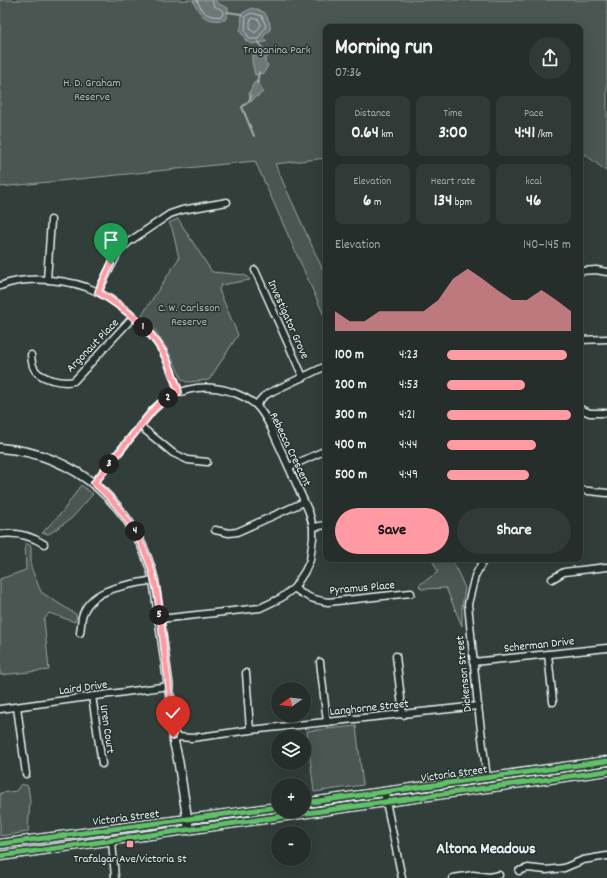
<!DOCTYPE html>
<meta charset="utf-8">
<style>
:root{--surface:#262e2b;--page:#323a37;--text:#f1f3f6;--muted:#a4a8a9;--line:#424a47;--accent:#ff9aa2}
body{margin:0;font-family:Dekko,sans-serif;background:var(--page);color:var(--text);height:100vh;display:flex;flex-direction:column;font-size:15px;white-space:nowrap}
*{box-sizing:border-box;margin:0}
p{font-size:13px;color:var(--muted)}
.icon{flex:none;width:22px;height:22px;fill:none;stroke:currentColor;stroke-width:2;stroke-linecap:round;stroke-linejoin:round}
.map{position:relative;flex:1;overflow:hidden}
.side{position:absolute;left:323px;top:24px;width:260px;height:538px;display:flex;flex-direction:column;background:var(--surface);border-radius:8px;box-shadow:0 4px 16px #0002,0 0 0 1px var(--line)}
.side>*{flex:none}
.needle{width:26px;rotate:256deg}
.fabs{position:absolute;left:271px;top:682px;display:grid;gap:8px}
.fabs a{display:grid;place-items:center;width:40px;height:40px;border-radius:50%;background:var(--surface);box-shadow:0 4px 16px #0002,0 0 0 1px var(--line);font-size:20px}
.pin{position:absolute;display:grid;place-items:center;width:34px;height:34px;color:#fff;margin:-41px -17px;border-radius:50% 50% 50% 0;rotate:-45deg;box-shadow:0 0 4px #0007}
.pin .icon{rotate:45deg}
.km{position:absolute;width:20px;height:20px;margin:-10px;border-radius:50%;background:#222;color:#fff;font-size:11px;line-height:20px;text-align:center}
.round{display:grid;place-items:center;flex:none;width:42px;height:42px;border-radius:21px;background:var(--page)}
.overview{display:flex;align-items:center;justify-content:space-between;height:68px;padding:0 12px}
h1{font-size:22px;font-weight:700;line-height:30px}
.figures{display:grid;grid-template-columns:repeat(3,1fr);gap:6px;height:68px;padding:4px 12px}
.figures div{display:grid;align-content:center;border-radius:8px;background:var(--page);text-align:center}
.figures b{font-size:17px;font-weight:700}
.figures small{font-size:11px;font-weight:400}
.figures p{font-size:11px}
.chart{height:112px;padding:8px 12px}
.chart p{display:flex;justify-content:space-between}
.chart svg{width:100%;height:72px;margin-top:4px;fill:var(--accent);opacity:.7}
.action{display:flex;gap:8px;margin-top:auto;padding:8px 12px}
.action a{flex:1;height:46px;border-radius:24px;background:var(--accent);color:#111;font-size:16px;font-weight:700;line-height:46px;text-align:center}
.action a+a{background:var(--page);color:var(--text)}
ul{padding:0 12px;list-style:none;font-size:13px}
li{display:grid;grid-template-columns:64px 48px 1fr;align-items:center;height:30px}
li i{height:10px;border-radius:5px;background:var(--accent)}
.map>svg:first-child{display:block}
</style>
<div class="map">
<svg width="607" height="878" viewBox="0 0 607 878">
<rect width="100%" height="100%" fill="#323e39"/>
<filter id="ink" filterUnits="userSpaceOnUse"><feTurbulence type="fractalNoise" baseFrequency=".025" numOctaves="2"/><feDisplacementMap in="SourceGraphic" scale="8" xChannelSelector="R" yChannelSelector="G"/><feConvolveMatrix kernelMatrix="1 2 1 2 8 2 1 2 1" color-interpolation-filters="sRGB"/></filter>
<g filter="url(#ink)">
<!-- green -->
<g fill="#495651" stroke="#98a4a4">
<polygon points="0,0 607,0 607,172 580,150 580,27 326,27 326,158 275,164 326,277 326,320 255,161 0,187"/>
<path d="M178,219L212,272L245,275L250,280L221,285L219,290L238,335L209,380L187,382L182,380C172,356 161,334 142,315L179,258L172,228L169,223Z"/>
<polygon points="81,485 93,494 72,518 49,534 42,533 63,511"/>
<polygon points="25,543 31,546 31,567 41,592 77,615 75,622 49,613 44,620 49,670 0,675 0,579 26,570"/>
<polygon points="432,559 452,559 465,588 462,607 462,626 446,588 421,589 419,585 438,572"/>
<polygon points="356,726 363,785 314,792 307,731"/>
<polygon points="21,784 28,786 30,800 28,832 0,836 0,793 16,791"/>
</g>
<!-- water -->
<g fill="#6d7978" stroke="#9ea9ab">
<path d="M193,0H215L217,3L228,8V13L225,20C206,22 200,17 193,0Z"/>
<path d="M252,8L264,12C268,17 271,24 270,30L265,34L263,38L267,41L265,42L251,44L245,40V37L241,33L240,30C242,27 242,18 241,14Z"/>
<polygon points="263,51 266,51 269,56 265,59 265,62 268,65 264,73 255,75 252,61 252,56"/>
<polygon points="258,81 263,92 258,96 255,97 251,102 249,93 254,83"/>
</g>
<g fill="none" stroke-linecap="round" stroke-linejoin="round">
<!-- shore -->
<g stroke="#b7c1c5" stroke-width="1">
<path d="M197,0C202,13 208,18 222,16L224,11L214,6L212,0"/>
<polygon points="252,13 262,16 266,26 258,39 250,39 245,31 246,16"/>
<polygon points="253,18 259,20 261,25 255,33 250,29 250,22"/>
</g>
<!-- stream -->
<g stroke="#9ea9ab" stroke-width="2">
<polyline points="227,12 241,14 242,15"/>
<polyline points="258,41 262,47 261,54"/>
<polyline points="257,83 259,72"/>
<polyline points="251,96 249,101 242,107 254,136"/>
</g>
<defs>
<g id="minor">
<polyline points="255,270 303,377"/>
<polyline points="580,271 596,270 607,272"/>
<polyline points="47,280 51,220"/>
<path d="M0,286C27,275 72,279 98,292C123,305 149,328 163,352C169,364 174,379 179,392"/>
<polyline points="98,292 119,251 130,241 170,214 182,210 227,202"/>
<polyline points="580,340 607,339"/>
<path d="M31,355C32,371 37,375 52,380C60,382 66,383 74,381L133,317"/>
<polyline points="256,405 263,397 269,393 326,366"/>
<polyline points="580,409 590,413 607,413"/>
<polyline points="140,426 173,453 188,460 207,462"/>
<polyline points="289,467 326,450"/>
<path d="M94,483L153,410C174,389 201,383 229,391C238,394 249,399 256,405C262,411 267,420 271,428L309,512L313,527V538L310,560L305,571L294,588L281,598L260,608L160,619"/>
<polyline points="580,490 607,493"/>
<polyline points="313,527 326,525"/>
<polyline points="215,530 229,533 237,532 304,502"/>
<path d="M0,534C16,532 30,535 44,544"/>
<polyline points="484,559 475,576 468,604 478,706 487,778"/>
<polyline points="552,579 564,572 607,567"/>
<path d="M294,588C305,597 315,600 328,602L411,593"/>
<path d="M80,633C81,628 81,622 82,617C90,587 129,585 154,580"/>
<polyline points="548,654 553,702"/>
<polyline points="396,656 403,715"/>
<polyline points="320,662 327,722"/>
<polyline points="473,662 607,648"/>
<polyline points="246,673 250,730"/>
<polyline points="92,696 102,764"/>
<polyline points="17,707 26,774"/>
<polyline points="0,709 169,686"/>
<polyline points="174,740 178,737 192,738 250,730 478,706"/>
<polyline points="384,792 402,878"/>
<polyline points="112,841 115,878"/>
<polyline points="519,871 528,868 546,870 564,868 583,860 607,856"/>
<polyline points="453,878 473,875 489,877 499,875"/>
</g>
<g id="tertiary">
<path d="M0,448C78,454 135,506 154,580L173,717L174,742L178,759L189,830"/>
<polyline points="304,803 607,761"/>
<polyline points="0,844 278,807"/>
<polyline points="0,856 607,771"/>
</g>
</defs>
<!-- minor casing -->
<use href="#minor" stroke="#e8f1f8" stroke-width="9"/>
<!-- tertiary casing -->
<use href="#tertiary" stroke="#e8f1f8" stroke-width="11"/>
<!-- minor -->
<use href="#minor" stroke="#26332d" stroke-width="6"/>
<!-- tertiary -->
<use href="#tertiary" stroke="#26332d" stroke-width="8"/>
<defs>
<g id="cycleway">
<polyline points="304,803 607,761"/>
<polyline points="0,844 278,807"/>
<polyline points="0,856 607,771"/>
</g>
</defs>
<!-- cycleway casing -->
<use href="#cycleway" stroke="#26332d" stroke-width="8"/>
<!-- cycleway -->
<use href="#cycleway" stroke="#61c268" stroke-width="5"/>
</g>
</g>
<g fill="none" stroke-linecap="round" stroke-linejoin="round" filter="url(#ink)">
<defs>
<path id="route" d="M111,264L98,292C123,307 148,326 163,352C170,364 174,379 179,392L159,404L153,410L94,483C121,506 140,535 151,568C159,593 161,623 164,649C168,679 172,708 173,737"/>
</defs>
<!-- route casing -->
<use href="#route" stroke="#fff" stroke-width="8"/>
<!-- route -->
<use href="#route" stroke="#ff9aa2" stroke-width="5"/>
</g>
<!-- markers -->
<rect fill="#ff9aa2" stroke="#26332d" stroke-width="1.5" x="126" y="840" width="8" height="8" rx="2"/>
<g text-anchor="middle" stroke-width="3" stroke-linejoin="round" paint-order="stroke">
<!-- park labels -->
<g font-size="12" fill="#b0bbbe" stroke="#26332d">
<text x="277" y="53">Truganina Park</text>
<text x="92" y="86">H. D. Graham<tspan x="92" dy="14">Reserve</tspan></text>
<text x="189" y="311">C. W. Carlsson<tspan x="189" dy="14">Reserve</tspan></text>
</g>
<!-- street labels -->
<g font-size="12" fill="#e8f1f8" stroke="#26332d">
<text transform="translate(289 319) rotate(66)" y="4">Investigator Grove</text>
<text transform="translate(92 345) rotate(-46)" y="4">Argonaut Place</text>
<text transform="translate(291 449) rotate(64)" y="4">Rebecca Crescent</text>
<text transform="translate(362 587) rotate(-5)" y="4">Pyramus Place</text>
<text transform="translate(539 644) rotate(-6)" y="4">Scherman Drive</text>
<text transform="translate(463 674) rotate(-96)" y="4">Dickenson Street</text>
<text transform="translate(83 687) rotate(-8)" y="4">Laird Drive</text>
<text transform="translate(369 707) rotate(-6)" y="4">Langhorne Street</text>
<text transform="translate(108 729) rotate(82)" y="4">Uren Court</text>
<text transform="translate(454 773) rotate(-8)" y="4">Victoria Street</text>
<text transform="translate(126 817) rotate(-7)" y="4">Victoria Street</text>
</g>
<!-- poi labels -->
<g font-size="12" fill="#e8f1f8" stroke="#26332d">
<text x="130" y="862">Trafalgar Ave/Victoria St</text>
</g>
<!-- district labels -->
<g font-size="16" font-weight="bold" fill="#e8f1f8" stroke="#26332d">
<text x="486" y="853">Altona Meadows</text>
</g>
</g>
</svg>
<div class="fabs">
<a><svg class="needle" viewBox="-14 -14 28 28"><path d="M0-13l5 13h-10z" fill="#e53935"/><path d="M0 13l5-13h-10z" fill="#a4a8a9"/></svg></a>
<a><svg class="icon" aria-label="layers" viewBox="0 0 24 24"><path d="M12 4l9 5-9 5-9-5zM3 14l9 5 9-5"/></svg></a>
<a>+</a>
<a>−</a>
</div>
<div class="pin" style="left:111px;top:264px;background:#1e9e55"><svg class="icon" aria-label="arrive" viewBox="0 0 24 24"><path d="M6 21V4h12l-3 4 3 4H6"/></svg></div>
<div class="pin" style="left:173px;top:737px;background:#d93025"><svg class="icon" aria-label="check" viewBox="0 0 24 24"><path d="M5 12l5 5 9-10"/></svg></div>
<b class="km" style="left:143px;top:327px">1</b>
<b class="km" style="left:168px;top:398px">2</b>
<b class="km" style="left:109px;top:464px">3</b>
<b class="km" style="left:135px;top:531px">4</b>
<b class="km" style="left:159px;top:615px">5</b>
<section class="side">
<div class="overview"><div><h1>Morning run</h1><p>07:36</p></div><a class="round"><svg class="icon" aria-label="share" viewBox="0 0 24 24"><path d="M12 15V3M7 8l5-5 5 5M5 13v7h14v-7"/></svg></a></div>
<div class="figures">
<div><p>Distance</p><b>0.64<small> km</small></b></div>
<div><p>Time</p><b>3:00</b></div>
<div><p>Pace</p><b>4:41<small> /km</small></b></div>
</div>
<div class="figures">
<div><p>Elevation</p><b>6<small> m</small></b></div>
<div><p>Heart rate</p><b>134<small> bpm</small></b></div>
<div><p>kcal</p><b>46</b></div>
</div>
<div class="chart"><p><span>Elevation</span>140–145 m</p>
<svg viewBox="0 0 160 44" preserveAspectRatio="none"><path d="M0 44V32L10 38L20 38L30 32L40 32L50 32L60 32L70 25L80 12L90 6L100 12L110 19L120 25L130 25L140 19L150 25L160 32V44z"/></svg>
</div>
<ul>
<li><b>100 m</b>4:23<i style="width:97%"></i></li>
<li><b>200 m</b>4:53<i style="width:63%"></i></li>
<li><b>300 m</b>4:21<i style="width:100%"></i></li>
<li><b>400 m</b>4:44<i style="width:72%"></i></li>
<li><b>500 m</b>4:49<i style="width:66%"></i></li>
</ul>
<div class="action"><a>Save</a><a>Share</a></div>
</section>
</div>
